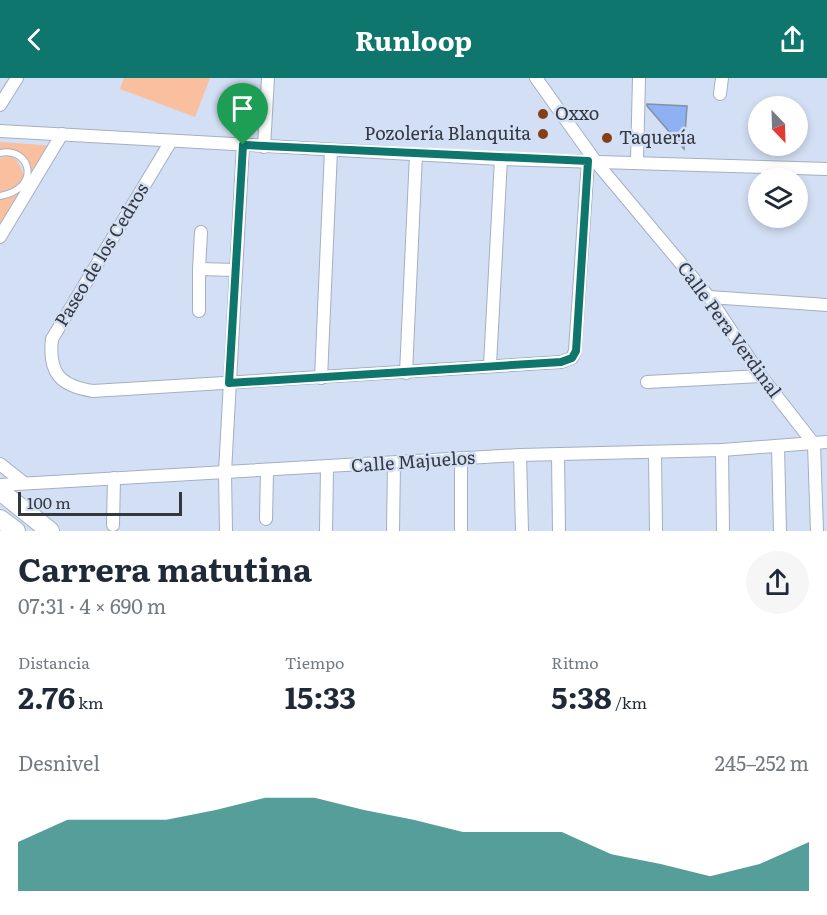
<!DOCTYPE html>
<html lang="es">
<meta charset="utf-8">
<style>
:root{--surface:#fff;--page:#f6f6f7;--text:#1f2937;--muted:#747a83;--accent:#0f766e}
body{margin:0;font-family:Literata,serif;background:var(--page);color:var(--text);height:100vh;display:flex;flex-direction:column;font-size:22px;white-space:nowrap}
*{box-sizing:border-box;margin:0}
p{font-size:20px;color:var(--muted)}
.icon{flex:none;width:33px;height:33px;fill:none;stroke:currentColor;stroke-width:2;stroke-linecap:round;stroke-linejoin:round}
.map{position:relative;height:453px;overflow:hidden}
.side{display:flex;flex-direction:column;background:var(--surface);flex:1}
.side>*{flex:none}
.needle{width:39px;rotate:157deg}
.buttons{position:absolute;left:748px;top:18px;display:grid;gap:12px}
.buttons a{display:grid;place-items:center;width:60px;height:60px;border-radius:50%;background:var(--surface);box-shadow:0 3px 9px #0003;font-size:30px}
.scale{position:absolute;left:18px;bottom:15px;width:164px;box-sizing:border-box;padding-left:6px;border:3px solid #333840;border-top:0;font-size:16px;line-height:21px;white-space:nowrap;color:#333840;-webkit-text-stroke:4px #d3dff4;paint-order:stroke}
.pin{position:absolute;display:grid;place-items:center;width:51px;height:51px;color:#fff;margin:-62px -26px;border-radius:50% 50% 50% 0;rotate:-45deg;box-shadow:0 0 6px #0007}
.pin .icon{rotate:45deg}
.round{display:grid;place-items:center;flex:none;width:63px;height:63px;border-radius:32px;background:var(--page)}
.summary{display:flex;align-items:center;justify-content:space-between;height:102px;padding:0 18px}
h1{font-size:33px;font-weight:700;line-height:45px}
.figures{display:grid;grid-template-columns:repeat(3,1fr);gap:9px;height:102px;padding:6px 18px}
.figures div{display:grid;align-content:center}
.figures b{font-size:30px;font-weight:700}
.figures small{font-size:16px;font-weight:400}
.figures p{font-size:16px}
.chart{height:168px;padding:12px 18px}
.chart p{display:flex;justify-content:space-between}
.chart svg{width:100%;height:108px;margin-top:6px;fill:var(--accent);opacity:.7}
header{display:flex;justify-content:space-between;align-items:center;height:78px;padding:0 18px;background:var(--accent);color:#fff;font-size:27px;font-weight:700}
.map>svg:first-child{display:block}
</style>
<header><svg class="icon" aria-label="back" viewBox="0 0 24 24"><path d="M15 5l-7 7 7 7"/></svg>Runloop<svg class="icon" aria-label="share" viewBox="0 0 24 24"><path d="M12 15V3M7 8l5-5 5 5M5 13v7h14v-7"/></svg></header>
<div class="map">
<svg width="827" height="453" viewBox="0 0 827 453">
<rect width="100%" height="100%" fill="#d3dff4"/>
<!-- green -->
<g fill="#fabf9e">
<polygon points="124,0 210,0 195,39 120,11"/>
<polygon points="0,64 55,68 0,156 0,120 20,113 29,104 21,76 11,72 0,74"/>
<polygon points="10,78 17,82 24,97 20,106 0,115 0,80"/>
</g>
<!-- building -->
<polygon fill="#8db1f3" stroke="#848fa2" stroke-width="1.5" points="647,26 687,28 684,71 647,28"/>
<g fill="none" stroke-linecap="round" stroke-linejoin="round">
<defs>
<path id="lane" d="M0,75C30,68 43,110 0,118"/>
<g id="street">
<polyline points="536,0 596,84 709,219 761,298 814,366 817,453"/>
<polyline points="720,16 722,0"/>
<polyline points="0,27 17,0"/>
<polyline points="0,53 501,81 827,91"/>
<path d="M171,63L52,261C48,296 61,308 93,313L561,284L572,280L575,273L588,83"/>
<polyline points="264,69 268,0"/>
<polyline points="637,83 639,0"/>
<polyline points="0,159 62,56"/>
<polyline points="199,191 201,154"/>
<polyline points="709,219 827,227"/>
<polyline points="199,233 199,191 236,192"/>
<polyline points="490,287 501,81"/>
<polyline points="406,295 416,76"/>
<polyline points="321,300 331,72"/>
<polyline points="647,304 761,298"/>
<polyline points="778,368 780,453"/>
<polyline points="722,372 723,453"/>
<polyline points="655,375 656,453"/>
<polyline points="520,377 522,453"/>
<polyline points="558,377 559,453"/>
<polyline points="461,380 461,453"/>
<polyline points="0,386 24,405"/>
<polyline points="0,407 520,377 722,372 827,364"/>
<polyline points="266,441 267,393"/>
<polyline points="113,447 114,400"/>
<polyline points="226,453 225,394 243,67"/>
<polyline points="326,453 327,389"/>
<polyline points="393,453 394,385"/>
</g>
<g id="secondary">
<polyline points="0,413 50,453"/>
<polyline points="0,441 16,453"/>
</g>
</defs>
<!-- lane casing -->
<use href="#lane" stroke="#a4afc3" stroke-width="8"/>
<!-- street casing -->
<use href="#street" stroke="#a4afc3" stroke-width="14"/>
<!-- secondary casing -->
<use href="#secondary" stroke="#a4afc3" stroke-width="20"/>
<!-- lane -->
<use href="#lane" stroke="#fff" stroke-width="6"/>
<!-- street -->
<use href="#street" stroke="#fff" stroke-width="12"/>
<!-- secondary -->
<use href="#secondary" stroke="#fff" stroke-width="18"/>
</g>
<g fill="none" stroke-linecap="round" stroke-linejoin="round">
<defs>
<polygon id="route" points="243,67 588,83 576,273 572,280 561,284 229,305"/>
</defs>
<!-- route casing -->
<use href="#route" stroke="#fff" stroke-width="12"/>
<!-- route -->
<use href="#route" stroke="#0f766e" stroke-width="8"/>
</g>
<!-- markers -->
<g fill="#844012" stroke="#d3dff4" stroke-width="2">
<circle cx="543" cy="36" r="6"/>
<circle cx="543" cy="56" r="6"/>
<circle cx="607" cy="60" r="6"/>
</g>
<g text-anchor="middle" stroke-width="5" stroke-linejoin="round" paint-order="stroke">
<!-- poi labels -->
<g font-size="18" fill="#333840" stroke="#d3dff4" text-anchor="start">
<text x="555" y="42">Oxxo</text>
<text x="531" y="62" text-anchor="end">Pozolería Blanquita</text>
<text x="619" y="66">Taquería</text>
</g>
<!-- street labels -->
<g font-size="18" fill="#333840" stroke="#d3dff4">
<text transform="translate(102 177) rotate(-59)" y="6">Paseo de los Cedros</text>
<text transform="translate(729 252) rotate(54)" y="6">Calle Pera Verdinal</text>
<text transform="translate(413 384) rotate(-4)" y="6">Calle Majuelos</text>
</g>
</g>
</svg>
<div class="buttons">
<a><svg class="needle" viewBox="-14 -14 28 28"><path d="M0-13l5 13h-10z" fill="#e53935"/><path d="M0 13l5-13h-10z" fill="#747a83"/></svg></a>
<a><svg class="icon" aria-label="layers" viewBox="0 0 24 24"><path d="M12 4l9 5-9 5-9-5zM3 14l9 5 9-5"/></svg></a>
</div>
<div class="scale">100 m</div>
<div class="pin" style="left:243px;top:67px;background:#1e9e55"><svg class="icon" aria-label="arrive" viewBox="0 0 24 24"><path d="M6 21V4h12l-3 4 3 4H6"/></svg></div>
</div>
<section class="side">
<div class="summary"><div><h1>Carrera matutina</h1><p>07:31 · 4 × 690 m</p></div><a class="round"><svg class="icon" aria-label="share" viewBox="0 0 24 24"><path d="M12 15V3M7 8l5-5 5 5M5 13v7h14v-7"/></svg></a></div>
<div class="figures">
<div><p>Distancia</p><b>2.76<small> km</small></b></div>
<div><p>Tiempo</p><b>15:33</b></div>
<div><p>Ritmo</p><b>5:38<small> /km</small></b></div>
</div>
<div class="chart"><p><span>Desnivel</span>245–252 m</p>
<svg viewBox="0 0 160 44" preserveAspectRatio="none"><path d="M0 44V24L10 15L20 15L30 15L40 11L50 6L60 6L70 11L80 15L90 20L100 20L110 20L120 29L130 33L140 38L150 33L160 24V44z"/></svg>
</div>
</section>
